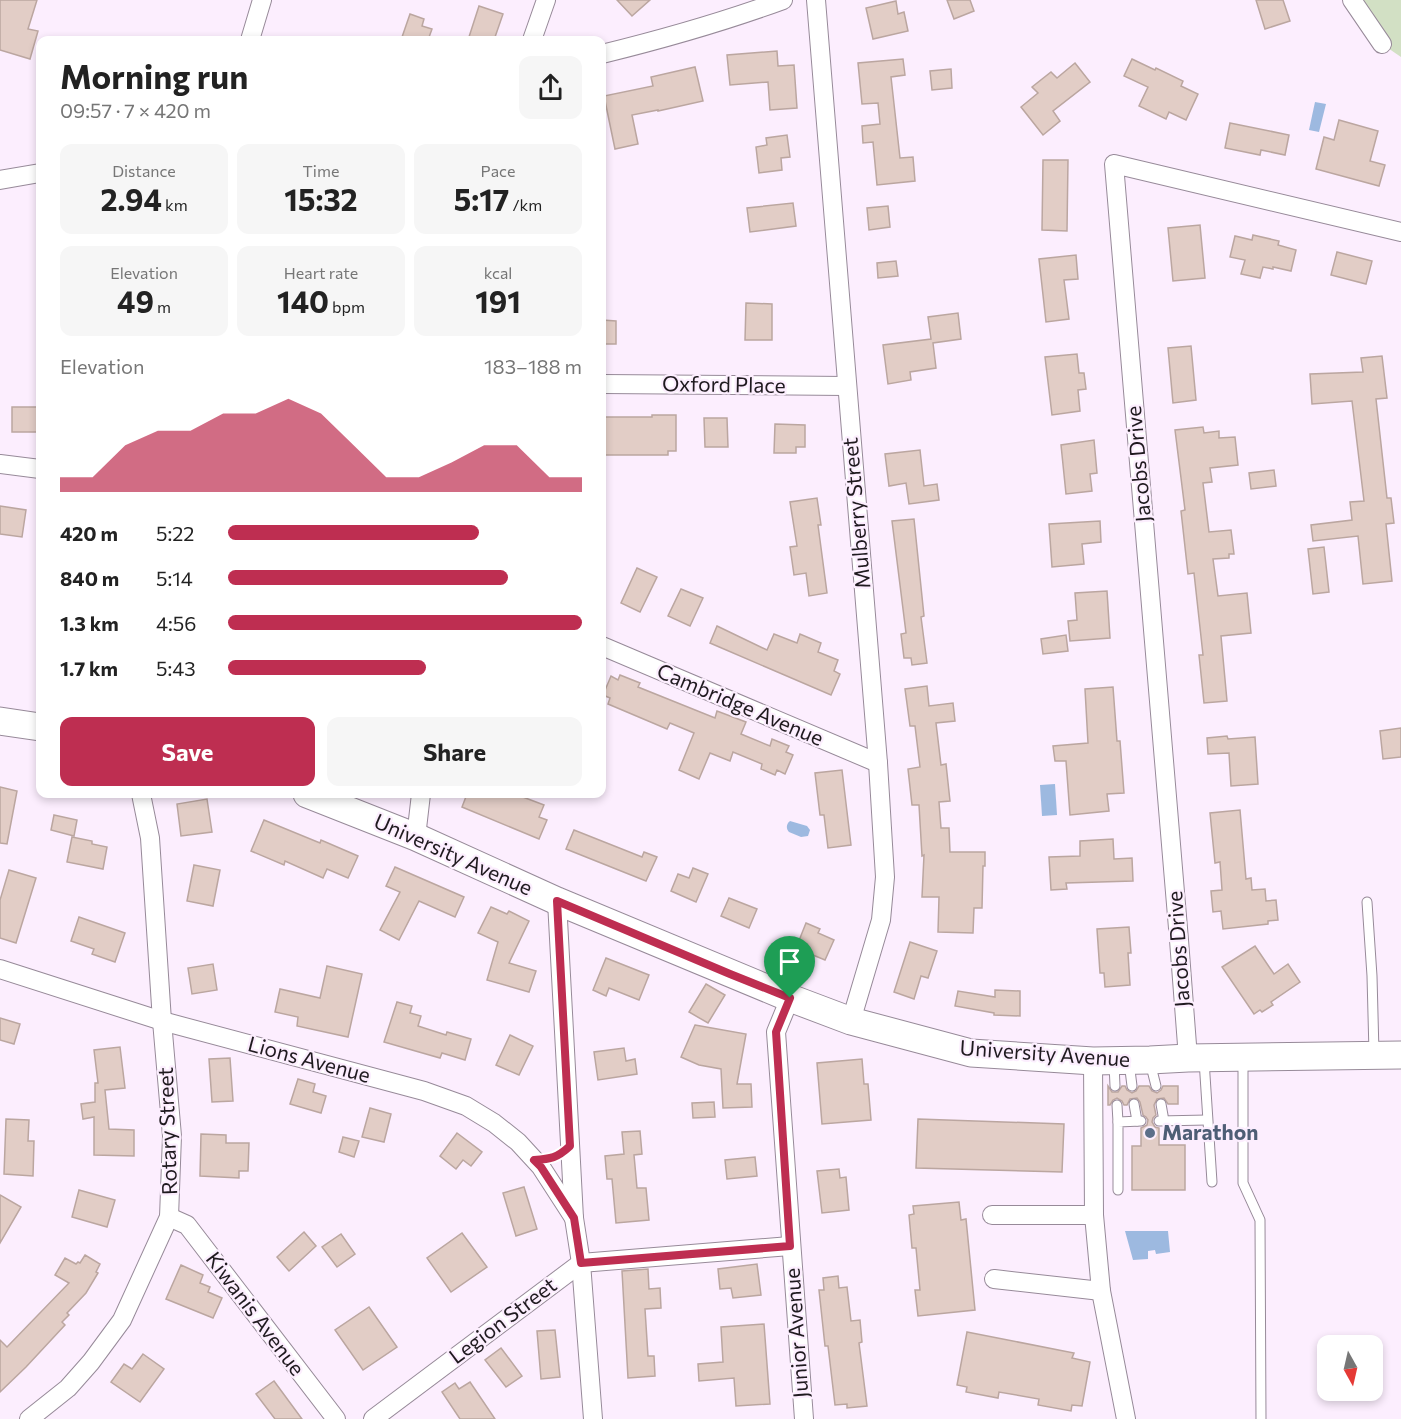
<!DOCTYPE html>
<meta charset="utf-8">
<style>
:root{--surface:#fff;--page:#f6f6f6;--text:#222;--muted:#767676;--accent:#be2e51}
body{margin:0;font-family:Commissioner,sans-serif;background:var(--page);color:var(--text);height:100vh;display:flex;flex-direction:column;font-size:22px;white-space:nowrap}
*{box-sizing:border-box;margin:0}
p{font-size:20px;color:var(--muted)}
.icon{flex:none;width:33px;height:33px;fill:none;stroke:currentColor;stroke-width:2;stroke-linecap:round;stroke-linejoin:round}
.map{position:relative;flex:1;overflow:hidden}
.side{position:absolute;left:36px;top:36px;width:570px;height:762px;display:flex;flex-direction:column;background:var(--surface);border-radius:12px;box-shadow:0 3px 9px #0003}
.side>*{flex:none}
.needle{width:39px;rotate:172deg}
.buttons{position:absolute;left:1317px;top:1335px;display:grid;gap:12px}
.buttons a{display:grid;place-items:center;width:66px;height:66px;border-radius:12px;background:var(--surface);box-shadow:0 3px 9px #0003;font-size:30px}
.pin{position:absolute;display:grid;place-items:center;width:51px;height:51px;color:#fff;margin:-62px -26px;border-radius:50% 50% 50% 0;rotate:-45deg;box-shadow:0 0 6px #0007}
.pin .icon{rotate:45deg}
.round{display:grid;place-items:center;flex:none;width:63px;height:63px;border-radius:12px;background:var(--page)}
.overview{display:flex;align-items:center;justify-content:space-between;height:102px;padding:0 24px}
h1{font-size:33px;font-weight:700;line-height:45px}
.figures{display:grid;grid-template-columns:repeat(3,1fr);gap:9px;height:102px;padding:6px 24px}
.figures div{display:grid;align-content:center;border-radius:12px;background:var(--page);text-align:center}
.figures b{font-size:30px;font-weight:700}
.figures small{font-size:16px;font-weight:400}
.figures p{font-size:16px}
.chart{height:168px;padding:12px 24px}
.chart p{display:flex;justify-content:space-between}
.chart svg{width:100%;height:108px;margin-top:6px;fill:var(--accent);opacity:.7}
.action{display:flex;gap:12px;margin-top:auto;padding:12px 24px}
.action a{flex:1;height:69px;border-radius:12px;background:var(--accent);color:#fff;font-size:24px;font-weight:700;line-height:69px;text-align:center}
.action a+a{background:var(--page);color:var(--text)}
ul{padding:0 24px;list-style:none;font-size:20px}
li{display:grid;grid-template-columns:96px 72px 1fr;align-items:center;height:45px}
li i{height:15px;border-radius:8px;background:var(--accent)}
.map>svg:first-child{display:block}
</style>
<div class="map">
<svg width="1401" height="1419" viewBox="0 0 1401 1419">
<rect width="100%" height="100%" fill="#fceefe"/>
<!-- green -->
<polygon fill="#d2e0c4" points="1352,0 1401,0 1401,57 1382,44"/>
<!-- water -->
<g fill="#9db9e0">
<polygon points="1315,102 1326,104 1319,132 1309,130"/>
<polygon points="1055,784 1057,815 1042,816 1040,785"/>
<path d="M790,821L807,826L810,830L808,836L801,837L789,832C786,829 786,824 790,821Z"/>
<polygon points="1125,1231 1168,1231 1170,1252 1156,1254 1155,1250 1148,1251 1148,1259 1133,1260"/>
</g>
<!-- building -->
<g fill="#e2cdc6" stroke="#bba6a0" stroke-width="1.5">
<polygon points="0,0 37,0 28,29 38,31 30,59 0,50"/>
<polygon points="617,0 650,0 632,16"/>
<polygon points="947,0 970,0 974,11 954,19"/>
<polygon points="1256,0 1283,0 1290,21 1265,29"/>
<polygon points="896,1 898,14 904,12 908,31 873,39 866,8"/>
<polygon points="479,6 503,14 494,40 468,40"/>
<polygon points="410,14 424,19 422,26 432,29 428,40 401,40"/>
<polygon points="777,51 778,66 794,65 797,108 770,110 768,82 730,85 727,55"/>
<polygon points="903,59 905,75 891,77 900,158 913,157 915,181 877,185 873,142 863,143 862,126 880,124 878,103 862,104 858,63"/>
<polygon points="1132,59 1155,70 1156,68 1183,81 1181,86 1198,94 1186,120 1169,112 1166,119 1139,106 1148,87 1124,76"/>
<polygon points="1075,63 1090,82 1053,111 1060,121 1043,135 1021,107 1038,93 1032,87 1051,72 1057,78"/>
<polygon points="695,67 703,101 658,111 658,110 632,115 638,144 615,149 604,96 653,86 651,77"/>
<polygon points="951,69 952,88 932,90 930,71"/>
<polygon points="1339,120 1378,131 1370,161 1385,165 1379,186 1316,169 1324,137 1334,140"/>
<polygon points="1230,123 1289,135 1285,155 1261,150 1260,155 1225,148"/>
<polygon points="787,135 790,157 781,158 782,170 759,173 756,147 767,145 766,138"/>
<polygon points="1043,160 1068,160 1067,231 1042,230"/>
<polygon points="793,203 796,226 750,232 747,208"/>
<polygon points="888,206 890,227 869,230 867,208"/>
<polygon points="1200,225 1205,278 1173,281 1168,228"/>
<polygon points="1253,235 1279,241 1278,245 1296,250 1291,271 1273,267 1273,269 1263,267 1260,278 1241,274 1245,260 1230,257 1235,236 1252,240"/>
<polygon points="1337,252 1372,261 1366,284 1331,275"/>
<polygon points="1076,255 1078,279 1064,280 1069,319 1046,322 1039,259"/>
<polygon points="896,261 898,276 878,278 877,263"/>
<polygon points="746,303 772,304 772,340 745,340"/>
<polygon points="958,313 961,339 933,343 936,368 910,372 911,380 888,384 883,345 931,339 928,317"/>
<polygon points="602,320 616,321 616,344 602,344"/>
<polygon points="1191,346 1196,400 1173,403 1168,348"/>
<polygon points="1077,354 1079,373 1084,373 1086,389 1078,390 1080,411 1052,415 1045,357"/>
<polygon points="1382,356 1387,398 1376,399 1387,498 1391,498 1394,523 1386,524 1392,581 1363,584 1358,536 1313,541 1311,525 1352,520 1350,502 1364,501 1352,401 1312,404 1310,374 1363,372 1361,358"/>
<rect x="12" y="407" width="28" height="25"/>
<polygon points="652,415 676,415 676,451 668,451 668,455 602,455 602,417 652,417"/>
<polygon points="704,418 727,418 728,447 705,447"/>
<polygon points="775,424 805,425 805,447 796,447 796,453 774,453"/>
<polygon points="1203,427 1204,433 1219,431 1219,438 1235,437 1238,465 1210,468 1212,482 1203,483 1209,532 1231,530 1234,554 1229,554 1229,558 1213,559 1218,596 1247,593 1251,633 1221,636 1227,701 1204,703 1199,655 1203,655 1194,573 1188,574 1181,511 1185,510 1175,430"/>
<polygon points="1094,440 1097,473 1090,474 1092,491 1066,494 1061,445"/>
<polygon points="920,450 924,486 937,484 939,500 909,504 906,483 889,486 885,454"/>
<polygon points="1274,470 1276,486 1251,489 1249,473"/>
<polygon points="817,498 821,525 818,525 827,593 809,596 806,573 794,575 790,547 797,546 790,502"/>
<polygon points="0,506 26,510 22,537 0,534"/>
<polygon points="914,519 924,616 921,617 927,663 912,665 911,658 904,658 901,634 906,633 892,521"/>
<polygon points="1100,521 1101,542 1082,544 1084,564 1052,567 1049,524"/>
<polygon points="1324,547 1329,592 1313,594 1308,549"/>
<polygon points="637,568 657,577 640,612 621,603"/>
<polygon points="681,589 703,598 690,626 668,616"/>
<polygon points="1107,591 1110,638 1070,641 1068,621 1077,620 1075,593"/>
<polygon points="717,626 767,650 774,634 797,643 800,634 821,643 818,652 838,660 834,671 840,674 831,695 710,643"/>
<polygon points="1066,635 1068,651 1043,654 1041,639"/>
<polygon points="620,675 640,683 638,687 715,718 717,711 746,722 741,734 770,746 772,739 789,746 786,752 793,755 785,774 777,770 775,775 761,769 762,764 733,752 730,761 710,753 699,779 679,770 694,733 670,723 667,729 608,704 610,698 603,695 611,676 618,680"/>
<polygon points="927,686 929,706 953,703 955,721 936,723 941,765 946,764 950,801 939,802 941,828 949,828 950,852 985,852 985,866 983,866 982,908 974,908 973,933 938,932 939,897 922,897 924,855 922,856 919,805 912,805 908,769 920,767 915,726 910,726 905,689"/>
<polygon points="1113,687 1117,741 1120,741 1124,793 1107,794 1109,811 1070,815 1066,761 1055,761 1053,746 1088,743 1085,689"/>
<polygon points="1401,728 1401,757 1383,759 1380,731"/>
<polygon points="1227,736 1228,739 1255,737 1258,784 1231,786 1229,753 1208,754 1207,738"/>
<polygon points="842,770 851,845 828,848 824,815 820,815 815,773"/>
<polygon points="0,787 17,791 7,844 0,843"/>
<polygon points="467,794 515,794 544,805 539,817 547,820 539,839 462,807"/>
<polygon points="207,799 212,832 181,836 177,804"/>
<polygon points="1240,810 1246,879 1251,878 1252,890 1265,889 1266,901 1276,900 1278,920 1268,921 1268,924 1223,929 1221,911 1213,912 1211,891 1222,890 1220,862 1215,863 1210,813"/>
<polygon points="54,815 77,820 74,836 51,830"/>
<polygon points="264,820 320,843 321,840 358,856 348,878 327,869 323,878 285,861 284,865 251,851"/>
<polygon points="574,830 642,857 644,852 657,857 646,881 566,849"/>
<polygon points="72,837 92,841 92,844 107,847 103,869 67,862"/>
<polygon points="1113,839 1114,859 1132,858 1133,881 1066,883 1067,889 1051,890 1049,857 1080,856 1080,841"/>
<polygon points="194,865 220,870 213,906 187,901"/>
<polygon points="395,867 464,897 455,917 419,901 399,940 380,930 400,892 386,886"/>
<polygon points="693,868 708,874 696,902 671,891 678,874 689,878"/>
<polygon points="9,870 36,878 16,943 0,938 0,900"/>
<polygon points="729,898 757,909 749,928 721,916"/>
<polygon points="491,907 507,914 509,911 529,921 509,963 536,971 529,992 487,980 498,942 478,933"/>
<polygon points="79,917 125,933 115,962 92,954 94,949 71,941"/>
<polygon points="806,923 820,929 818,933 834,940 825,960 796,948"/>
<polygon points="1129,927 1131,953 1128,953 1130,985 1105,987 1104,973 1100,973 1097,929"/>
<polygon points="910,942 937,951 928,978 921,976 914,999 894,992"/>
<polygon points="1255,946 1274,974 1288,964 1300,982 1271,1002 1273,1005 1262,1012 1260,1010 1254,1014 1222,967"/>
<polygon points="606,958 649,975 639,1000 609,988 606,996 593,990"/>
<polygon points="213,964 217,990 192,994 188,968"/>
<polygon points="327,966 362,974 348,1037 297,1026 298,1017 275,1012 280,989 320,998"/>
<polygon points="706,984 725,995 708,1023 689,1012"/>
<polygon points="995,990 1020,991 1020,1016 994,1015 994,1013 955,1006 958,991 995,997"/>
<polygon points="397,1002 412,1006 410,1013 421,1016 418,1026 446,1035 447,1032 471,1039 465,1060 442,1053 440,1058 384,1042"/>
<polygon points="0,1018 20,1024 14,1044 0,1040"/>
<polygon points="695,1025 746,1034 737,1084 751,1084 752,1107 723,1108 721,1069 699,1065 681,1057"/>
<polygon points="510,1035 533,1046 519,1075 496,1065"/>
<polygon points="120,1047 125,1088 105,1090 109,1129 134,1130 134,1156 94,1155 94,1117 83,1119 81,1104 95,1102 95,1083 98,1083 94,1050"/>
<polygon points="624,1048 626,1061 635,1059 637,1074 598,1080 594,1052"/>
<polygon points="230,1058 233,1101 212,1102 209,1059"/>
<polygon points="862,1059 864,1084 868,1084 871,1120 822,1124 817,1063"/>
<polygon points="298,1079 315,1084 313,1092 326,1096 321,1113 290,1104"/>
<polygon points="1108,1086 1112,1092 1118,1092 1122,1086 1125,1086 1127,1090 1132,1093 1136,1091 1139,1086 1149,1086 1152,1091 1157,1093 1161,1090 1163,1086 1178,1086 1178,1104 1168,1104 1164,1098 1157,1099 1154,1105 1156,1115 1153,1118 1152,1122 1155,1127 1159,1128 1159,1145 1185,1145 1185,1190 1132,1190 1132,1146 1141,1146 1141,1128 1147,1125 1148,1120 1146,1117 1143,1115 1140,1102 1137,1098 1130,1099 1127,1105 1124,1105 1122,1101 1117,1098 1113,1100 1110,1105 1108,1105"/>
<polygon points="714,1102 715,1117 693,1118 692,1103"/>
<polygon points="370,1108 391,1114 384,1142 362,1137"/>
<polygon points="6,1119 29,1120 28,1141 34,1141 33,1176 4,1174"/>
<polygon points="918,1119 1064,1124 1062,1172 916,1168"/>
<polygon points="640,1131 642,1154 634,1155 637,1188 646,1188 649,1220 616,1223 612,1179 607,1179 605,1156 624,1154 622,1132"/>
<polygon points="457,1133 482,1152 471,1166 463,1160 456,1169 440,1156"/>
<polygon points="201,1134 226,1135 226,1143 249,1143 248,1171 239,1171 239,1178 200,1176"/>
<polygon points="343,1137 359,1141 354,1157 339,1152"/>
<polygon points="755,1157 757,1176 727,1179 725,1160"/>
<polygon points="839,1169 840,1178 846,1177 849,1210 822,1213 817,1171"/>
<polygon points="524,1187 537,1229 516,1236 503,1193"/>
<polygon points="79,1190 115,1200 107,1227 72,1217"/>
<polygon points="0,1195 21,1207 0,1243"/>
<polygon points="959,1202 961,1220 966,1219 975,1310 918,1316 915,1290 920,1290 916,1248 912,1248 909,1215 914,1214 913,1206"/>
<polygon points="304,1232 316,1246 289,1271 277,1257"/>
<polygon points="462,1233 487,1267 451,1292 427,1258"/>
<polygon points="341,1234 355,1254 337,1267 322,1247"/>
<polygon points="85,1255 100,1264 96,1272 98,1273 86,1293 67,1313 69,1315 62,1322 65,1325 26,1367 0,1392 0,1340 7,1347 69,1283 55,1275 65,1258 76,1264 78,1262 80,1263"/>
<polygon points="757,1264 761,1295 733,1298 731,1288 720,1289 718,1269"/>
<polygon points="181,1265 203,1275 200,1283 210,1287 208,1292 222,1298 213,1318 166,1299"/>
<polygon points="648,1269 649,1289 660,1288 661,1308 645,1309 648,1356 654,1356 655,1376 628,1378 622,1271"/>
<polygon points="838,1276 839,1288 847,1287 851,1321 860,1320 862,1342 859,1343 867,1406 847,1408 847,1404 835,1405 828,1346 825,1346 819,1290 824,1290 823,1278"/>
<polygon points="369,1307 397,1347 363,1370 335,1330"/>
<polygon points="764,1324 770,1404 736,1406 734,1378 699,1381 698,1364 723,1362 721,1327"/>
<polygon points="555,1330 560,1377 541,1379 537,1331"/>
<polygon points="967,1332 1074,1353 1072,1358 1090,1362 1082,1406 1072,1405 1071,1411 1038,1405 1039,1399 999,1392 998,1398 966,1392 967,1387 957,1385"/>
<polygon points="501,1348 522,1376 506,1387 485,1360"/>
<polygon points="143,1354 164,1369 140,1402 111,1382 124,1364 132,1369"/>
<polygon points="274,1381 302,1419 275,1419 256,1394"/>
<polygon points="470,1382 495,1419 460,1419 442,1392 455,1383 459,1389"/>
</g>
<g fill="none" stroke-linecap="round" stroke-linejoin="round">
<defs>
<g id="lane">
<polyline points="1367,902 1372,976 1374,1053"/>
<polyline points="1243,1059 1243,1183 1260,1220 1261,1419"/>
<polyline points="1204,1060 1212,1182"/>
<polyline points="1129,1062 1132,1086"/>
<polyline points="1150,1062 1156,1086"/>
<polyline points="1114,1064 1115,1086"/>
<polyline points="1134,1104 1137,1121"/>
<polyline points="1161,1104 1164,1121"/>
<polyline points="1117,1105 1118,1122"/>
<polyline points="1159,1121 1207,1120"/>
<polyline points="1118,1190 1118,1122 1141,1121"/>
</g>
<g id="street">
<polyline points="816,0 878,763 885,877 881,920 851,1021"/>
<polyline points="1352,0 1382,44"/>
<polyline points="250,40 262,0"/>
<polyline points="532,40 546,0"/>
<path d="M602,54C663,39 723,22 783,0"/>
<polyline points="0,180 40,173"/>
<polyline points="602,384 846,386"/>
<polyline points="0,464 40,469"/>
<polyline points="602,646 878,763"/>
<polyline points="416,837 421,794"/>
<polyline points="557,901 574,1218 581,1263 593,1419"/>
<polyline points="0,969 162,1021 424,1091 466,1106 494,1123 518,1142 541,1167 574,1218"/>
<polyline points="790,998 776,1032 804,1419"/>
<polyline points="1188,1058 1179,940 1114,164 1401,232"/>
<polyline points="1093,1061 1094,1215 1101,1291 1126,1419"/>
<polyline points="992,1215 1094,1215"/>
<polyline points="169,1217 187,1225 336,1419"/>
<polyline points="994,1279 1101,1291"/>
<polyline points="29,1419 68,1388 91,1362 122,1320 169,1217 172,1136 162,1021 150,838 141,794"/>
<polyline points="373,1419 581,1263 790,1246"/>
</g>
<g id="secondary">
<polyline points="0,721 40,727"/>
<polyline points="307,794 416,837 557,901 790,998 851,1021 971,1053 1093,1061 1150,1060 1188,1058 1401,1055"/>
</g>
</defs>
<!-- lane casing -->
<use href="#lane" stroke="#978a99" stroke-width="11"/>
<!-- street casing -->
<use href="#street" stroke="#978a99" stroke-width="20"/>
<!-- secondary casing -->
<use href="#secondary" stroke="#978a99" stroke-width="29"/>
<!-- lane -->
<use href="#lane" stroke="#fff" stroke-width="9"/>
<!-- street -->
<use href="#street" stroke="#fff" stroke-width="18"/>
<!-- secondary -->
<use href="#secondary" stroke="#fff" stroke-width="27"/>
</g>
<g fill="none" stroke-linecap="round" stroke-linejoin="round">
<defs>
<path id="route" d="M557,901L730,974L790,998L776,1032L790,1246L581,1263L574,1218L541,1167L534,1160C551,1159 557,1158 570,1146Z"/>
</defs>
<!-- route casing -->
<use href="#route" stroke="#fff" stroke-width="12"/>
<!-- route -->
<use href="#route" stroke="#be2e51" stroke-width="8"/>
</g>
<!-- markers -->
<circle fill="#5c6f8a" stroke="#fceefe" stroke-width="2" cx="1150" cy="1133" r="6"/>
<g text-anchor="middle" stroke-width="4.5" stroke-linejoin="round" paint-order="stroke">
<!-- street labels -->
<g font-size="21" fill="#1f1a1f" stroke="#fceefe">
<text transform="translate(724 385) rotate(1)" y="7">Oxford Place</text>
<text transform="translate(1139 464) rotate(-95)" y="7">Jacobs Drive</text>
<text transform="translate(857 513) rotate(-95)" y="7">Mulberry Street</text>
<text transform="translate(740 705) rotate(23)" y="7">Cambridge Avenue</text>
<text transform="translate(453 855) rotate(24)" y="7">University Avenue</text>
<text transform="translate(1179 949) rotate(-94)" y="7">Jacobs Drive</text>
<text transform="translate(1045 1054) rotate(4)" y="7">University Avenue</text>
<text transform="translate(309 1060) rotate(15)" y="7">Lions Avenue</text>
<text transform="translate(168 1131) rotate(-92)" y="7">Rotary Street</text>
<text transform="translate(255 1314) rotate(53)" y="7">Kiwanis Avenue</text>
<text transform="translate(503 1321) rotate(-37)" y="7">Legion Street</text>
<text transform="translate(797 1333) rotate(-94)" y="7">Junior Avenue</text>
</g>
<!-- service labels -->
<g font-size="21" font-weight="bold" fill="#4e5e75" stroke="#fceefe" text-anchor="start">
<text x="1162" y="1140">Marathon</text>
</g>
</g>
</svg>
<div class="buttons">
<a><svg class="needle" viewBox="-14 -14 28 28"><path d="M0-13l5 13h-10z" fill="#e53935"/><path d="M0 13l5-13h-10z" fill="#767676"/></svg></a>
</div>
<div class="pin" style="left:790px;top:998px;background:#1e9e55"><svg class="icon" aria-label="arrive" viewBox="0 0 24 24"><path d="M6 21V4h12l-3 4 3 4H6"/></svg></div>
<section class="side">
<div class="overview"><div><h1>Morning run</h1><p>09:57 · 7 × 420 m</p></div><a class="round"><svg class="icon" aria-label="share" viewBox="0 0 24 24"><path d="M12 15V3M7 8l5-5 5 5M5 13v7h14v-7"/></svg></a></div>
<div class="figures">
<div><p>Distance</p><b>2.94<small> km</small></b></div>
<div><p>Time</p><b>15:32</b></div>
<div><p>Pace</p><b>5:17<small> /km</small></b></div>
</div>
<div class="figures">
<div><p>Elevation</p><b>49<small> m</small></b></div>
<div><p>Heart rate</p><b>140<small> bpm</small></b></div>
<div><p>kcal</p><b>191</b></div>
</div>
<div class="chart"><p><span>Elevation</span>183–188 m</p>
<svg viewBox="0 0 160 44" preserveAspectRatio="none"><path d="M0 44V38L10 38L20 25L30 19L40 19L50 12L60 12L70 6L80 12L90 25L100 38L110 38L120 32L130 25L140 25L150 38L160 38V44z"/></svg>
</div>
<ul>
<li><b>420 m</b>5:22<i style="width:71%"></i></li>
<li><b>840 m</b>5:14<i style="width:79%"></i></li>
<li><b>1.3 km</b>4:56<i style="width:100%"></i></li>
<li><b>1.7 km</b>5:43<i style="width:56%"></i></li>
</ul>
<div class="action"><a>Save</a><a>Share</a></div>
</section>
</div>
